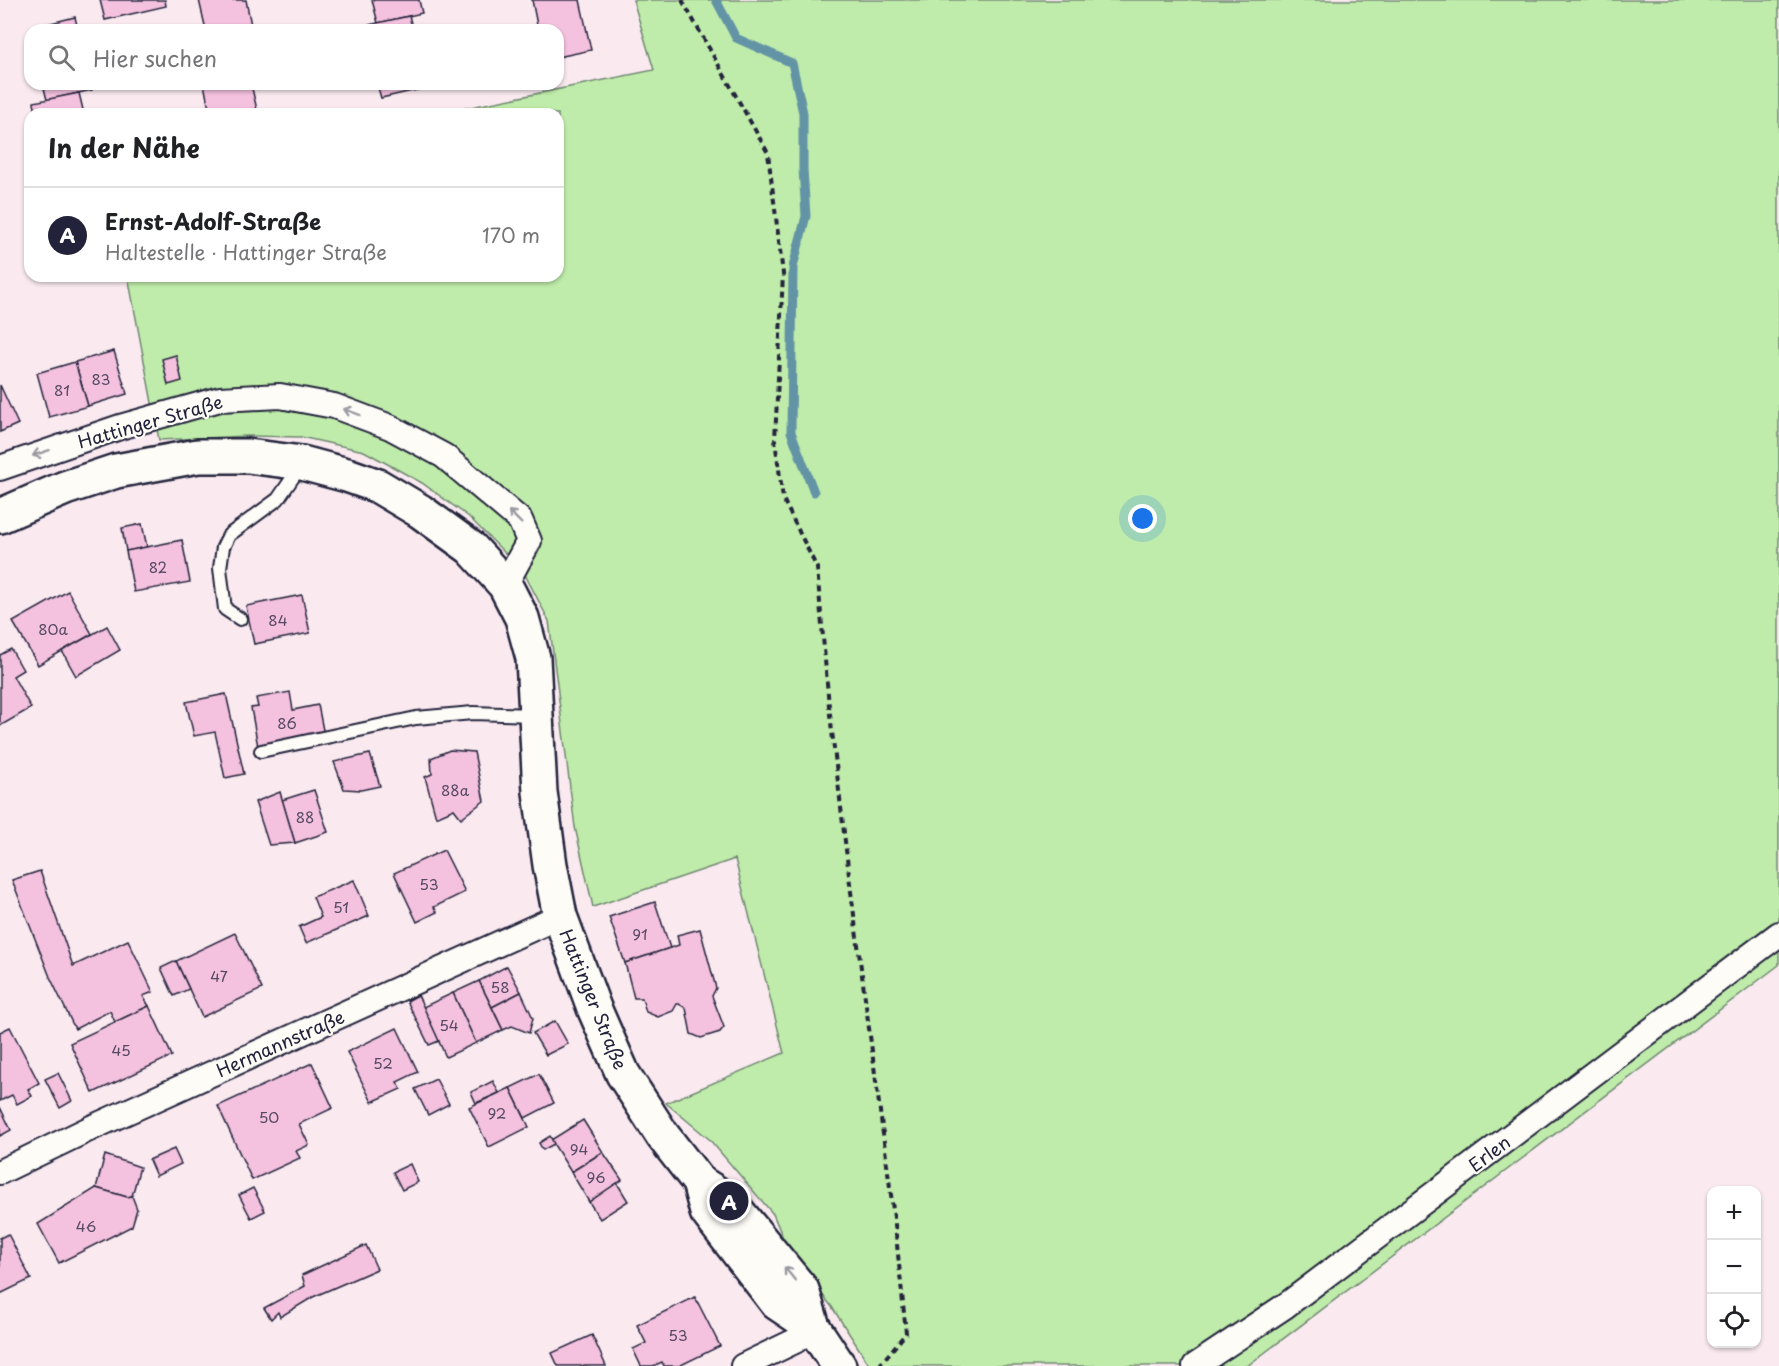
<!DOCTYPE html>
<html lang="de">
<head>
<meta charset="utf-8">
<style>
	body { margin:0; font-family:"Playpen Sans",sans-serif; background:#f6f6f6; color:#202124 }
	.controls { position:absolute; right:18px; bottom:18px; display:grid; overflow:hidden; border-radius:12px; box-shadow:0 2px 4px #0004 }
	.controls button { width:54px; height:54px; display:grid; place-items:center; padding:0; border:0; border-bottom:2px solid #e0e0e0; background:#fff; color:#202124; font:30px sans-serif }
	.you { position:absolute; left:1143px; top:519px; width:21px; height:21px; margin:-15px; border:4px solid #fff; border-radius:50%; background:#1a73e8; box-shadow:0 0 0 9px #1a73e833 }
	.badge { display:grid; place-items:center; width:39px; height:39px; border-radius:50%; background:#22223b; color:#fff; font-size:20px; font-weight:700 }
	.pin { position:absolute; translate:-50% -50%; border:3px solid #fff; box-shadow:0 2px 6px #0006 }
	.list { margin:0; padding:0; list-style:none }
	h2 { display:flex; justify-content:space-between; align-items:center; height:78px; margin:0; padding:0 24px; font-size:26px }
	h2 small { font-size:20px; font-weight:400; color:#757577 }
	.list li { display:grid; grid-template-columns:39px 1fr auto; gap:18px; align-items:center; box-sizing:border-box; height:96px; padding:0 24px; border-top:2px solid #e0e0e0 }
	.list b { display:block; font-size:22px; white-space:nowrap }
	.list p { margin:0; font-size:20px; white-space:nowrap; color:#757577 }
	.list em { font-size:20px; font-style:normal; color:#757577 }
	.icon { flex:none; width:33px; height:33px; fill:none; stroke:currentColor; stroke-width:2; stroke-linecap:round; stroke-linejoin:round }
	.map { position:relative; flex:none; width:1779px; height:1366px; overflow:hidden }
	.search { position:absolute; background:#fff; box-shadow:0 2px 4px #0004; left:24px; top:24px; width:540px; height:66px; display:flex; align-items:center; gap:15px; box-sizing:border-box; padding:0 21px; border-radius:18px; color:#757577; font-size:22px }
	.panel { position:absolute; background:#fff; box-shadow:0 2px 4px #0004; left:24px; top:108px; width:540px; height:174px; border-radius:18px }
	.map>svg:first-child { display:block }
	.green { fill:#bfecaa; stroke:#708772; stroke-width:1.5 }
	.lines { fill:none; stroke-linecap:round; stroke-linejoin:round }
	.stream { stroke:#6494a6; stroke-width:9 }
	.building { fill:#f4c1de; stroke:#22223b; stroke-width:1.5 }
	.lane-casing { stroke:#22223b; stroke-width:16 }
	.street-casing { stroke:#22223b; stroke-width:28 }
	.secondary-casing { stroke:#22223b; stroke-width:38 }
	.path { stroke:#22223b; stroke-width:4; stroke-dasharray:6 4.5; stroke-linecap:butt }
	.lane { stroke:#fdfcf7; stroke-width:12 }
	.street { stroke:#fdfcf7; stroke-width:24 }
	.secondary { stroke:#fdfcf7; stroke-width:33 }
	.oneway { stroke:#9a9aa2 }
	.labels { text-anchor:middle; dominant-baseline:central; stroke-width:4.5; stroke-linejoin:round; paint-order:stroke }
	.number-label { font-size:15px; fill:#564a64 }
	.street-label { font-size:18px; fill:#22223b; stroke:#fdfcf7 }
</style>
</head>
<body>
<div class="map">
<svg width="1779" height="1366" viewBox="0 0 1779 1366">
	<rect width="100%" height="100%" fill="#faeaf0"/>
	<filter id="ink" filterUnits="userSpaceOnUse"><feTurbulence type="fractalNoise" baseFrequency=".0167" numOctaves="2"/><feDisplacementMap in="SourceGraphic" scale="12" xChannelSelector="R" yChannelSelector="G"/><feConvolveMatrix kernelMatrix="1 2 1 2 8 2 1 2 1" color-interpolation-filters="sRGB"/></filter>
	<g filter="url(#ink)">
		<path class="green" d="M633,0H1779V965L1247,1366H870L832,1307L790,1254L773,1214L709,1139L666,1103L784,1053L735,859L593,907L575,827L549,621L523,571L469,517L422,483L364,451L301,437L247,436L159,440L128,276H558V114H436L654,70Z"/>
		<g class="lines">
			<path class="stream" d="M716,0L736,38L792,63L803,113V169L806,216L793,267L791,432L814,492"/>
		</g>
		<g class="building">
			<path d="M100,0H165L166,6L105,20Z"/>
			<path d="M199,0H246L252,30H206Z"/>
			<path d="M372,0H419L422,13L378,23Z"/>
			<path d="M532,0H580L591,50L558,57V30H538Z"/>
			<path d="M409,16L413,30H365L364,26Z"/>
			<path d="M75,17L78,30H31V28Z"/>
			<path d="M43,84H90L92,90L47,100Z"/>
			<path d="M204,84H251L258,114H210Z"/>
			<path d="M377,84H425L426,88L381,98Z"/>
			<path d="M79,93L84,114H36L34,102Z"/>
			<path d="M114,351L127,394L88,406L75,362Z"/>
			<path d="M176,355L182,381L168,385L162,359Z"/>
			<path d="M75,362L88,406L49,417L37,373Z"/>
			<path d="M0,385L18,424L0,432Z"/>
			<path d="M142,524L147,547L126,551L122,528Z"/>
			<path d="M182,540L190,582L134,592L126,551Z"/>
			<path d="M68,591L92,634L38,665L13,622Z"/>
			<path d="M302,595L310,633L254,644L246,606Z"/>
			<path d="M107,626L120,650L76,676L62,651Z"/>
			<path d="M11,649L23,670L13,676L31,708L0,726V655Z"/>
			<path d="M290,692L293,710L318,705L324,735L258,747L251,708L258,707L256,698Z"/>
			<path d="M226,694L244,774L225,778L215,732L194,736L186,702Z"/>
			<path d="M450,750L474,752L484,801L461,818L454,809L436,817L425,777L432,774L431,758Z"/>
			<path d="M370,754L380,786L361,790L344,789L334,762Z"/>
			<path d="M314,790L328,832L295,843L282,800Z"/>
			<path d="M280,792L295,843L269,845L255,802Z"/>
			<path d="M444,850L465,892L434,907L437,912L417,922L394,873Z"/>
			<path d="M40,871L73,966L128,940L153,992L143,996L149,1006L115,1022L110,1011L75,1029L50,977L12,880Z"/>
			<path d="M354,880L369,916L306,943L299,927L321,917L313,897Z"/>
			<path d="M655,902L670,948L625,963L609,917Z"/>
			<path d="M700,929L716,988L712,996L724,1027L720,1032L701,1038L691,1034L686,1008L679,1004H677L673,1011L658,1017L646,1012L642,998H634L625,963L679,945L677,935Z"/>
			<path d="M235,933L262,989L202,1017L176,961Z"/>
			<path d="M176,961L189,989L174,996L161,968Z"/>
			<path d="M507,966L521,992L492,1007L479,981Z"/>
			<path d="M479,981L503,1030L476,1043L453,993Z"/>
			<path d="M521,992L533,1018L529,1033L512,1026L503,1030L492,1007Z"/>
			<path d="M453,993L476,1043L446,1057L423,1007Z"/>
			<path d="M418,995L439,1041L429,1045L407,1001Z"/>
			<path d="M149,1006L172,1056L93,1093L70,1043Z"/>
			<path d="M555,1021L568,1044L546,1055L533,1033Z"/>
			<path d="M10,1027L39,1083L28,1089L32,1096L17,1104L12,1095L0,1101V1032Z"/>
			<path d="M397,1028L418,1072L397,1082L401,1089L372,1102L347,1052Z"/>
			<path d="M312,1063L333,1108L299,1124L309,1145L296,1151L300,1158L252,1180L218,1106Z"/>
			<path d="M58,1073L72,1101L60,1108L45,1079Z"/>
			<path d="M539,1074L554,1103L525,1118L510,1088Z"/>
			<path d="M436,1079L449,1104L428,1115L415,1089Z"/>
			<path d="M493,1081L499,1093L476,1103L471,1092Z"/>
			<path d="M510,1088L529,1127L489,1147L469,1107Z"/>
			<path d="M0,1107L11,1130L0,1136Z"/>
			<path d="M583,1120L603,1152L571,1172L551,1140Z"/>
			<path d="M550,1136L554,1144L543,1150L539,1143Z"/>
			<path d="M174,1149L181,1164L156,1176L149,1160Z"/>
			<path d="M603,1152L622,1180L589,1202L571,1172Z"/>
			<path d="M105,1155L140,1167L132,1196L127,1197L96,1188Z"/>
			<path d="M410,1164L418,1182L402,1190L393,1172Z"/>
			<path d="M617,1183L628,1201L600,1219L589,1202Z"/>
			<path d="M96,1188L127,1197L132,1196L137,1209L132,1226L59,1263L38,1224Z"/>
			<path d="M253,1188L265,1211L251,1218L239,1195Z"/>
			<path d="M8,1234L31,1279L0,1294V1238Z"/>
			<path d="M366,1245L377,1269L313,1297L280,1317L278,1312L271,1319L264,1308L305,1286L302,1275Z"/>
			<path d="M695,1297L720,1346L679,1366H664L662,1362L653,1366H641L633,1349L646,1343L637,1325Z"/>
			<path d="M592,1335L606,1366H558L552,1353Z"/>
		</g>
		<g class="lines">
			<g class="lane-casing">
				<g id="lane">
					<path d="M240,619L225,609L220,568L223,547L229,535L278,499L300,467"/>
					<path d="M261,751L416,718L473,713L536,715"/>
				</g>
			</g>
			<g class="street-casing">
				<g id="street">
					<path d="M0,468L120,427L220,399L280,396L334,406L390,427L444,456L520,520L529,541L505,585"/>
					<path d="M0,1172L89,1129L560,916"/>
					<path d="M743,1366L795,1341L813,1327"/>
					<path d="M1195,1366L1285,1306L1779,934"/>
				</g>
			</g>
			<g class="secondary-casing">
				<g id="secondary">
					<path d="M0,516L65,488L116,471L198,456H248L302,463L347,475L378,486L420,511L471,548L505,585L522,618L533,658L540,792L550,865L560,916L594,1008L623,1074L663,1136L699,1182L729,1201L802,1290L813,1327L839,1366"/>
					<path d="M699,1182L707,1212L777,1303L813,1327"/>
				</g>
			</g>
			<path class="path" d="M682,0L768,153L783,274L775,440L783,499L817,568L829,706L851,892L895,1225L906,1333L879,1366"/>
			<use href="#lane" class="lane"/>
			<use href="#street" class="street"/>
			<use href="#secondary" class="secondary"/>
		</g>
		<defs><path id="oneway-shaft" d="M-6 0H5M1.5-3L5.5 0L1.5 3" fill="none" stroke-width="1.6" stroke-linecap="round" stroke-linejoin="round" transform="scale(1.5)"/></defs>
		<g class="oneway">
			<use href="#oneway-shaft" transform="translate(352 412) rotate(-160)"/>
			<use href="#oneway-shaft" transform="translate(41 453) rotate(162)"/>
			<use href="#oneway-shaft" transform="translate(515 517) rotate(-135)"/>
			<use href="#oneway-shaft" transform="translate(790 1274) rotate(-129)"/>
		</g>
	</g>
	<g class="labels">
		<g class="number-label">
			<text x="101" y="378">83</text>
			<text x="62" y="389">81</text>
			<text x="158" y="566">82</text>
			<text x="278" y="619">84</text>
			<text x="53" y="628">80a</text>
			<text x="287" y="722">86</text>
			<text x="455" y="789">88a</text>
			<text x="305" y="816">88</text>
			<text x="429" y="883">53</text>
			<text x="341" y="906">51</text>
			<text x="640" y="933">91</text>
			<text x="219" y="975">47</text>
			<text x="500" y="986">58</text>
			<text x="449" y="1024">54</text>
			<text x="121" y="1049">45</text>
			<text x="383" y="1062">52</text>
			<text x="497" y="1112">92</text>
			<text x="269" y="1116">50</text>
			<text x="579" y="1148">94</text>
			<text x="596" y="1176">96</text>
			<text x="86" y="1225">46</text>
			<text x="678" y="1334">53</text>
		</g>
		<g class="street-label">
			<text transform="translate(150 421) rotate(-16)">Hattinger Straße</text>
			<text transform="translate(594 999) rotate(68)">Hattinger Straße</text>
			<text transform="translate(280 1043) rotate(-24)">Hermannstraße</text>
			<text transform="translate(1489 1153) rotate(-37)">Erlen</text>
		</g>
	</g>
</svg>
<div class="controls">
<button>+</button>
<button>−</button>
<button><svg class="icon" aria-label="locate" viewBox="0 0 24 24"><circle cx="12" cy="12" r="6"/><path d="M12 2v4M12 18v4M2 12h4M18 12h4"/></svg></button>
</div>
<div class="you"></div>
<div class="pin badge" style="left:729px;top:1201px">A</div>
<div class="search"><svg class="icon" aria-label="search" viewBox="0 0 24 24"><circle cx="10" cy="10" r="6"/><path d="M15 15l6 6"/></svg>Hier suchen</div>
<section class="panel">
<h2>In der Nähe<small></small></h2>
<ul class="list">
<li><span class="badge">A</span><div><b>Ernst-Adolf-Straße</b><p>Haltestelle · Hattinger Straße</p></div><em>170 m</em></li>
</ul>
</section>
</div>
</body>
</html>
